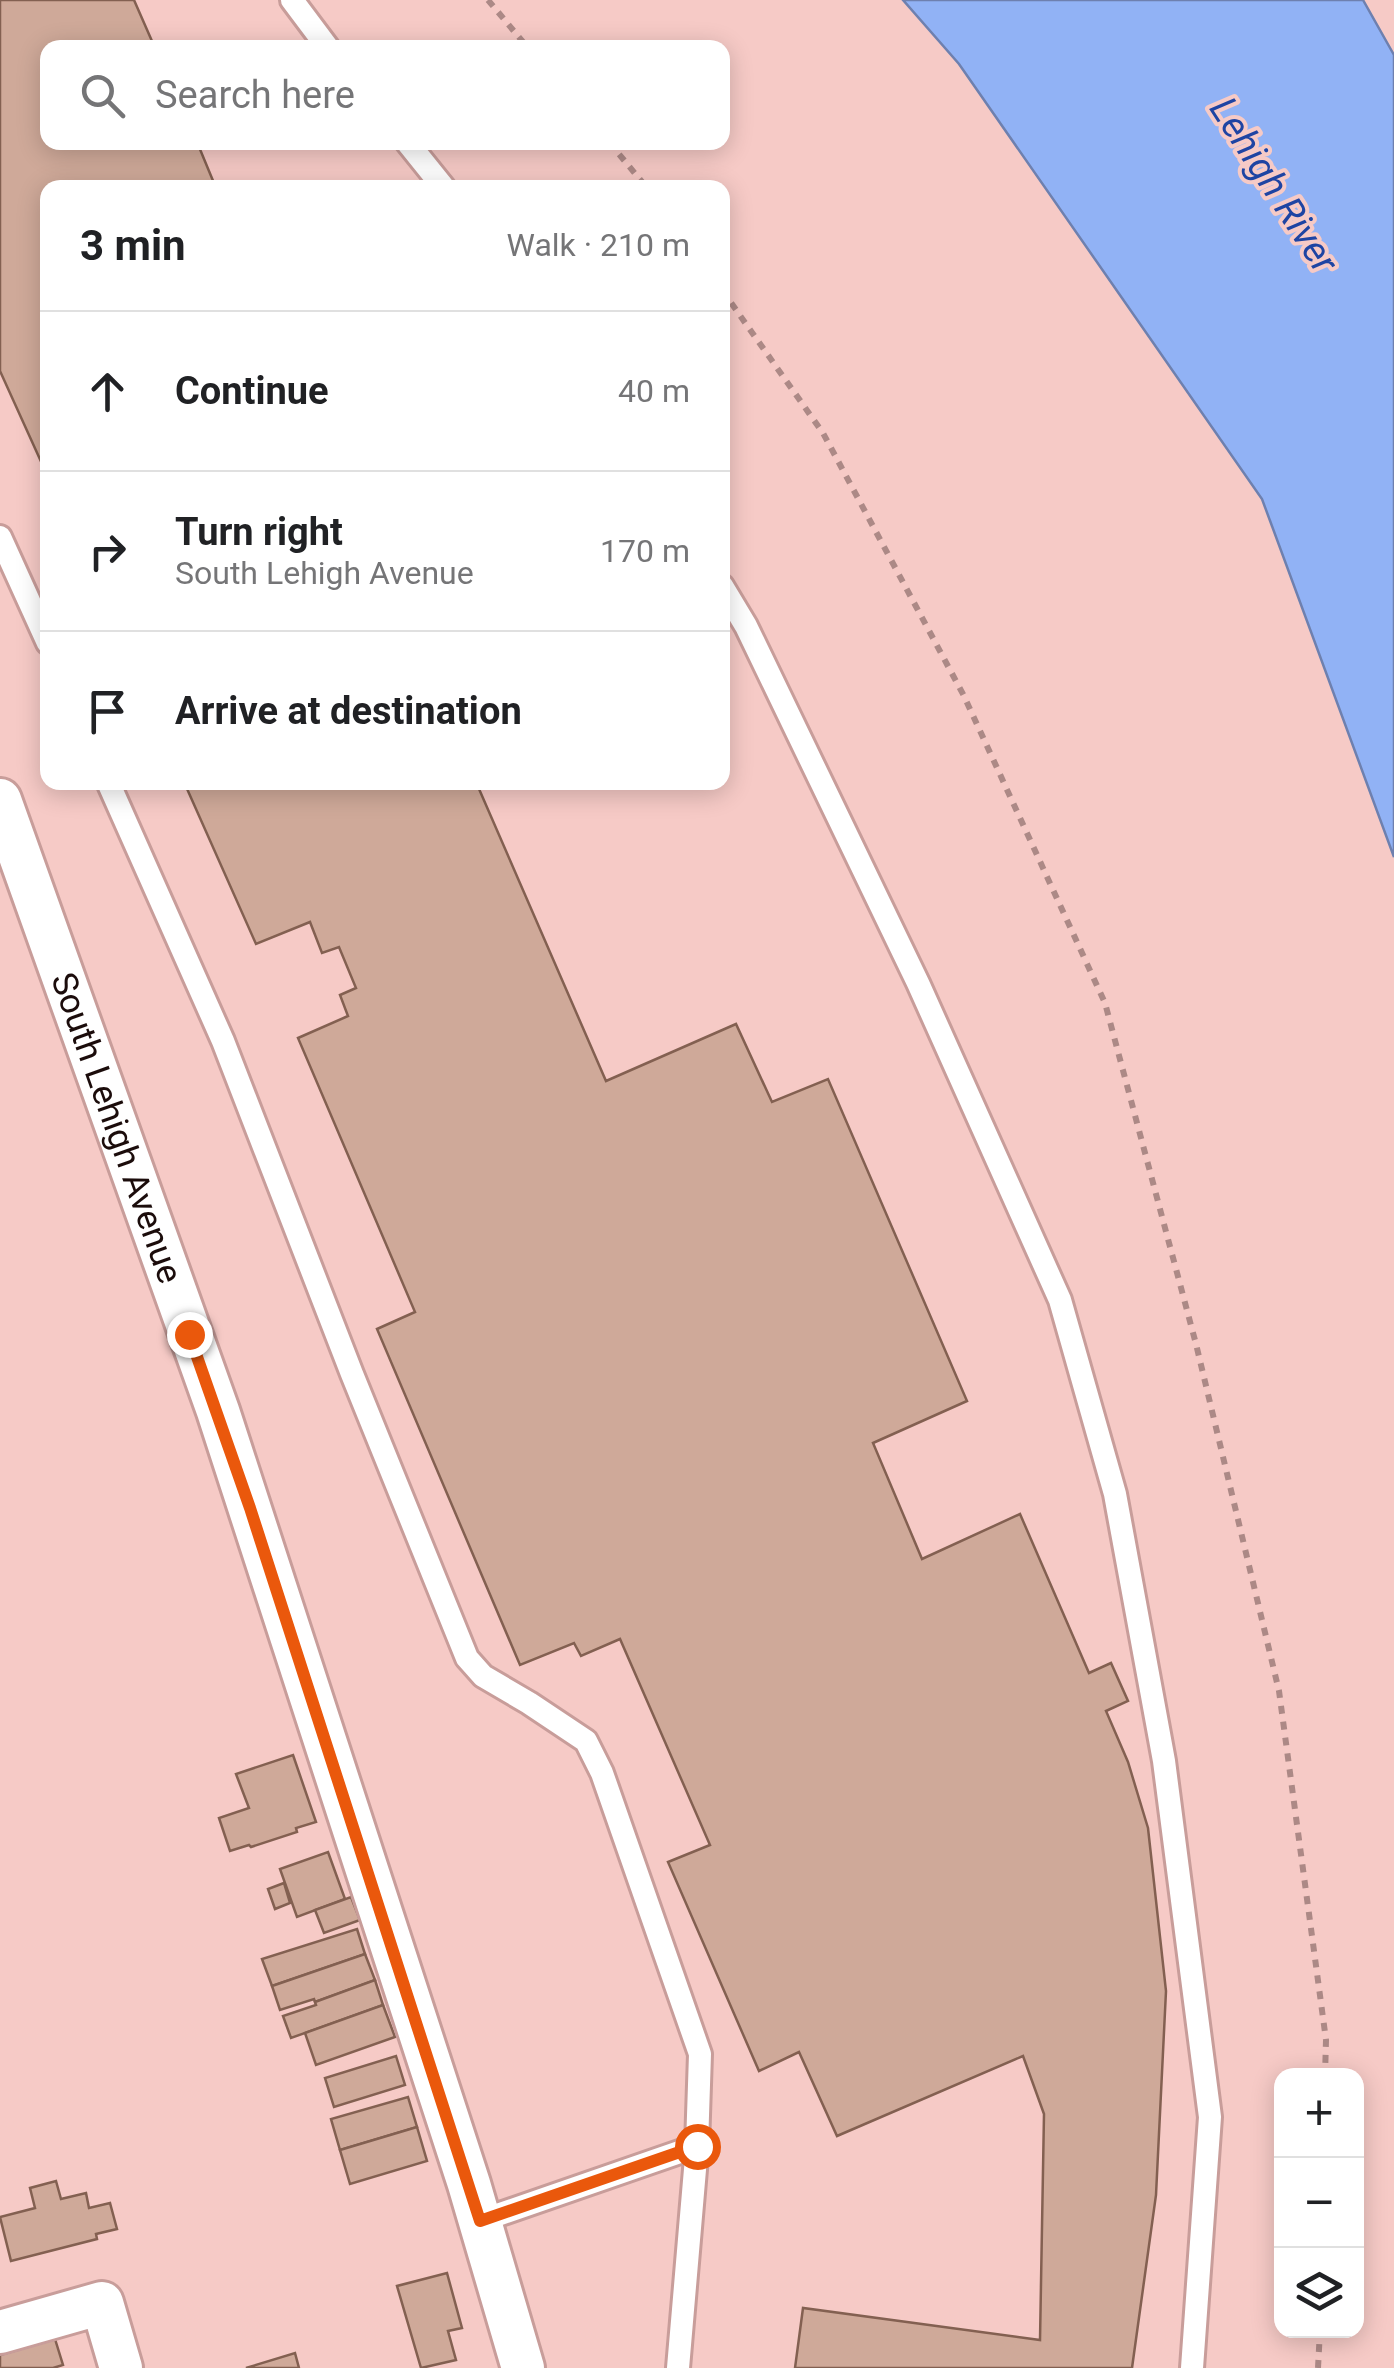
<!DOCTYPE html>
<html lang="en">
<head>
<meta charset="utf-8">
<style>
	body { margin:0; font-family:Roboto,sans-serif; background:#f6f6f6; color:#202124 }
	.controls { position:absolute; right:30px; bottom:30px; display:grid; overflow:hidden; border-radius:20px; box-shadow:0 5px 25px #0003 }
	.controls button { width:90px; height:90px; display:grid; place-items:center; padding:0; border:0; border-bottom:2px solid #e0e0e0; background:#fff; color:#202124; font:50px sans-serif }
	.stop { position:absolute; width:30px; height:30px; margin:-22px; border:8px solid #ea580c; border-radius:50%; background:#fff }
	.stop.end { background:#ea580c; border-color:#fff; box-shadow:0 2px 10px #0008 }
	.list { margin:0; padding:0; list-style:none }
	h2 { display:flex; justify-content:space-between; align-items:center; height:130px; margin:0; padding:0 40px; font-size:42px }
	h2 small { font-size:32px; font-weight:400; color:#757577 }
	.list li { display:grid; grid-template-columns:65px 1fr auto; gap:30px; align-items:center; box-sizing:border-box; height:160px; padding:0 40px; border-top:2px solid #e0e0e0 }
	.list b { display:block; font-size:38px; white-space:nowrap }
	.list p { margin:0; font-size:32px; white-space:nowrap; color:#757577 }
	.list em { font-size:32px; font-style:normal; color:#757577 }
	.icon { flex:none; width:55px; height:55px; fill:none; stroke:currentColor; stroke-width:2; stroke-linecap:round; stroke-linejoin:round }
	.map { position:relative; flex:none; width:1394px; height:2368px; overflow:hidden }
	.search { position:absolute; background:#fff; box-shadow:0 5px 25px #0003; left:40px; top:40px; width:690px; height:110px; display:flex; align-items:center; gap:25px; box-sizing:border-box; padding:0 35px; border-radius:20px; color:#757577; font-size:38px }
	.panel { position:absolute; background:#fff; box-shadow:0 5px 25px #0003; left:40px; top:180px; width:690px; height:610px; border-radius:20px }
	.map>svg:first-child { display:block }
	.water { fill:#91b2f5; stroke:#6e80af; stroke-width:2.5 }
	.building { fill:#cfa999; stroke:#836051; stroke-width:2.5 }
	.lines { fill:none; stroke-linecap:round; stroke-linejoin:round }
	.service-casing { stroke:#c89d9a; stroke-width:28 }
	.minor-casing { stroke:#c89d9a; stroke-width:48 }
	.path { stroke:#ac8986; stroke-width:6; stroke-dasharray:8 8; stroke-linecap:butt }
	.service { stroke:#fff; stroke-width:22 }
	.minor { stroke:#fff; stroke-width:42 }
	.route { stroke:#ea580c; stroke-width:12 }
	.labels { text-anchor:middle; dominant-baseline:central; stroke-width:8; stroke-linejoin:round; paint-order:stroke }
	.street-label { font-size:35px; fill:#1b0c0b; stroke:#f6cac6 }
	.water-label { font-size:38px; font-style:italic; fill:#1e44a3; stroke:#f6cac6 }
</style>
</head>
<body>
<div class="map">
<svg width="1394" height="2368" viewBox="0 0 1394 2368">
	<rect width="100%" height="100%" fill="#f6cac6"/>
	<path class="water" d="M903,0H1363L1394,55V857L1262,499L959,64Z"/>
	<g class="building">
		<path d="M0,0H134L155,48H48V142H197L216,188H48V477L0,371Z"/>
		<path d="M184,782H476L606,1081L736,1024L772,1102L828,1079L967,1401L873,1443L922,1559L1020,1514L1089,1673L1111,1663L1128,1701L1106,1711L1128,1762L1148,1828L1166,1991L1156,2195L1132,2368H795L803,2308L1040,2340L1044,2114L1023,2056L837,2136L799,2052L759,2071L668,1862L710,1845L620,1639L581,1656L574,1643L520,1665L377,1329L415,1312L298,1038L348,1016L340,995L356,988L339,947L322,953L310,922L256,944Z"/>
		<path d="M293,1755L316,1822L296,1828L297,1832L251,1847L249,1845L230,1851L219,1818L249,1808L236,1774Z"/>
		<path d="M328,1852L345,1899L297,1917L280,1869Z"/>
		<path d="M284,1883L290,1903L275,1909L268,1889Z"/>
		<path d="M351,1897L360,1920L324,1933L315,1910Z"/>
		<path d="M357,1929L365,1954L272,1986L262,1959Z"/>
		<path d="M365,1954L375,1980L315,2002L314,1999L280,2010L272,1986Z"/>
		<path d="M375,1980L383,2005L291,2038L283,2016L316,2005L315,2002Z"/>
		<path d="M383,2005L395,2037L316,2065L305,2033Z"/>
		<path d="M396,2056L405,2085L334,2107L325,2078Z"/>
		<path d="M408,2097L417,2127L340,2150L331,2119Z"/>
		<path d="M417,2127L427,2161L350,2184L340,2150Z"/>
		<path d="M56,2181L61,2199L86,2193L89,2208L110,2203L117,2229L96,2234L97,2239L11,2261L0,2217L35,2208L30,2188Z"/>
		<path d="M447,2273L462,2328L448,2331L456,2360L421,2368L397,2286Z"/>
		<path d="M55,2339L63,2365L53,2368H0V2355Z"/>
		<path d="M295,2353L299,2368H246Z"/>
	</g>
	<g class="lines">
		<g class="service-casing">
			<g id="service">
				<path d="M292,0L328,48"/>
				<path d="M407,142L444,188"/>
				<path d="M0,537L48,643"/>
				<path d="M722,586L746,626L918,983L1060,1300L1115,1494L1164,1761L1210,2117L1192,2368"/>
				<path d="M108,782L223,1041L352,1374L467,1658L483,1676L529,1703L586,1741L602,1773L700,2054L697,2146L480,2221"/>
				<path d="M678,2368L697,2146"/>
			</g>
		</g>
		<g class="minor-casing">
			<g id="minor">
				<path id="s1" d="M0,800L218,1411L469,2184L523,2368"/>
				<path d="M0,2332L102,2303L121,2368"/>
			</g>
		</g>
		<g class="path">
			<path d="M488,0L528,48"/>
			<path d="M609,142L647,188"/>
			<path d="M722,290L823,433L964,696L1105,1003L1196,1344L1279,1691L1326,2040L1325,2076"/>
			<path d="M1318,2368L1320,2330"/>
		</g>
		<use href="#service" class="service"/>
		<use href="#minor" class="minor"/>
	</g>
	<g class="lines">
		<path class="route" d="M189,1334L250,1508L480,2221L697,2146"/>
	</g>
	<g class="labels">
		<g class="street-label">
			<text stroke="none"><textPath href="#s1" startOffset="348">South Lehigh Avenue</textPath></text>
		</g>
		<g class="water-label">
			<text transform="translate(1274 185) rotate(57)">Lehigh River</text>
		</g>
	</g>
</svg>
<div class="controls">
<button>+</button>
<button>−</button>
<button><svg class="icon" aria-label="layers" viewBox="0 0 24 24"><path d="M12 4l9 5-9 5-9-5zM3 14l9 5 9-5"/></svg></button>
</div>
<div class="stop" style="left:697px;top:2146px"></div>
<div class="stop end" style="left:189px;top:1334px"></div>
<div class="search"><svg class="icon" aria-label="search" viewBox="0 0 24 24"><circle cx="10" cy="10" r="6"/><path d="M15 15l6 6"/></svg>Search here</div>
<section class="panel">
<h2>3 min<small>Walk · 210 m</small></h2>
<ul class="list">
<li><svg class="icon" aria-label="ahead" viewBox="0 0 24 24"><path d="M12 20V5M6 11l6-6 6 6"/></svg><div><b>Continue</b></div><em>40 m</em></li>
<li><svg class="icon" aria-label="right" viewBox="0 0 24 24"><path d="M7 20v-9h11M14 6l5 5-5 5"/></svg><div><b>Turn right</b><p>South Lehigh Avenue</p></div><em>170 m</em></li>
<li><svg class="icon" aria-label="arrive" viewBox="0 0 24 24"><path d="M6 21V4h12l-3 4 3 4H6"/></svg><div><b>Arrive at destination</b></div></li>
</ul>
</section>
</div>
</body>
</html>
